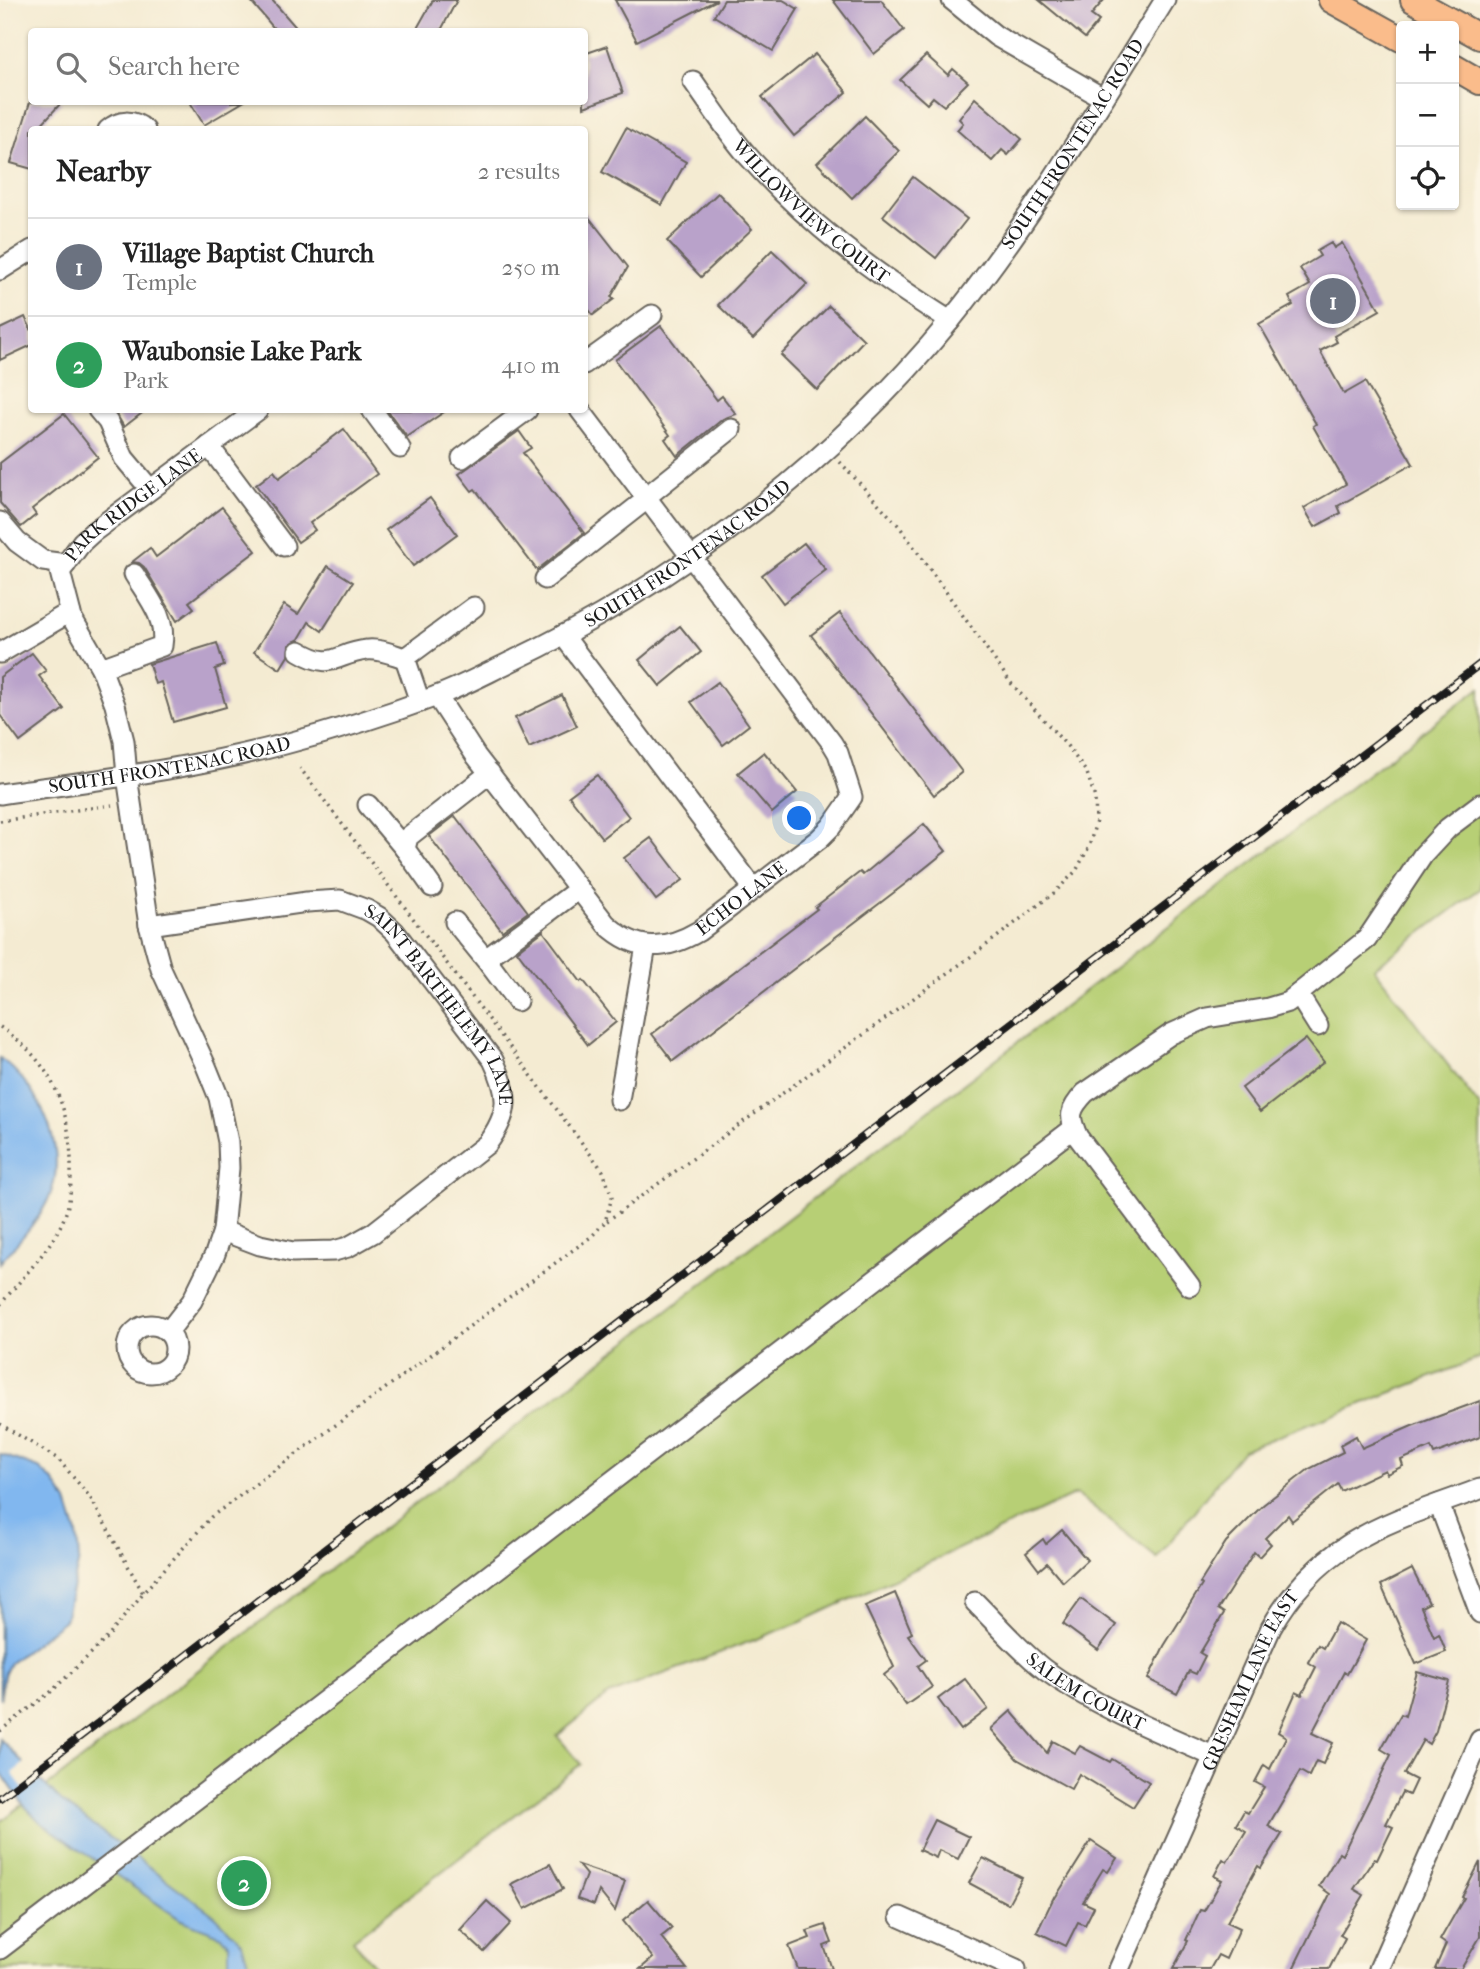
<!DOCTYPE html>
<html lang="en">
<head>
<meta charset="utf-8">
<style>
	body { margin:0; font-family:"IM FELL French Canon",serif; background:#f2f2f2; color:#222 }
	.controls { position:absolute; right:21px; top:21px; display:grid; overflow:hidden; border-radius:7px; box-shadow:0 2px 5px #0004 }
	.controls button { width:63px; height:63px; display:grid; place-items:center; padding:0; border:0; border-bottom:2px solid #e0e0e0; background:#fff; color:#222; font:35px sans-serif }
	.you { position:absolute; left:800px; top:819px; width:24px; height:24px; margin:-18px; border:5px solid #fff; border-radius:50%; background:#1a73e8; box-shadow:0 0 0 10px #1a73e833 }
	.badge { display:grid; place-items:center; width:46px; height:46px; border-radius:50%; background:#d93025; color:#fff; font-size:23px; font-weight:700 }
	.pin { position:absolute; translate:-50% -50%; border:4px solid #fff; box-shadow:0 2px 7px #0006 }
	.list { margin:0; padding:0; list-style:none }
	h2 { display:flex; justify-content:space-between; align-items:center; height:91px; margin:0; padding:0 28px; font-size:30px }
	h2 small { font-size:23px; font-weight:400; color:#767676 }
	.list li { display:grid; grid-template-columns:46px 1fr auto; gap:21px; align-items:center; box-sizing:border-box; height:98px; padding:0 28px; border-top:2px solid #e0e0e0 }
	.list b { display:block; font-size:26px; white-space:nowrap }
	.list p { margin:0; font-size:23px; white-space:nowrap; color:#767676 }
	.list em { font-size:23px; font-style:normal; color:#767676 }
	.icon { flex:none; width:38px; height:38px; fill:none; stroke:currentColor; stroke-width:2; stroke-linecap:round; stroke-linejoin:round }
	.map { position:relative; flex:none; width:1480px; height:1969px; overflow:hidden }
	.search { position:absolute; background:#fff; box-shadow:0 2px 5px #0004; left:28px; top:28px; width:560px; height:77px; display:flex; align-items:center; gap:18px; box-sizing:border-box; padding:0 24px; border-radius:7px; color:#767676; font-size:26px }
	.panel { position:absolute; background:#fff; box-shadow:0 2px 5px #0004; left:28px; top:126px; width:560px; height:287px; border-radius:7px }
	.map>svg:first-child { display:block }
	.green { fill:#b7cf74; stroke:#6a7648; stroke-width:2 }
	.water { fill:#81b7ef; stroke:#4e6a86; stroke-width:2 }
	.pier { fill:#f4ebd2 }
	.building { fill:#b9a2ca }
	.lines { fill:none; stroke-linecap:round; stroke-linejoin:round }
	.minor-casing { stroke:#68645c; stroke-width:23 }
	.major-casing { stroke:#68645c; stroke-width:28 }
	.path { stroke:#68645c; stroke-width:3.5; stroke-dasharray:2 5; stroke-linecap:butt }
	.minor { stroke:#fff; stroke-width:19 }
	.major { stroke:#fabc8b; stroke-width:24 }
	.rail-casing { stroke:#1c1c1c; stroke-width:8 }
	.rail { stroke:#fcf5e5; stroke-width:5; stroke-dasharray:16; stroke-linecap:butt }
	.labels { text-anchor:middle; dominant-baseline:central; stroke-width:5; stroke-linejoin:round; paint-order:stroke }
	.street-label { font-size:19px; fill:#1c1c1c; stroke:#fcf5e5 }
</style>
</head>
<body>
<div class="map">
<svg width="1480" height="1969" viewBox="0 0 1480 1969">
	<rect width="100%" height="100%" fill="#fcf5e5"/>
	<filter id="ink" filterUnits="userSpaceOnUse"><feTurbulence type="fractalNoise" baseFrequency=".0143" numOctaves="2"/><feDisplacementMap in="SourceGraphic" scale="14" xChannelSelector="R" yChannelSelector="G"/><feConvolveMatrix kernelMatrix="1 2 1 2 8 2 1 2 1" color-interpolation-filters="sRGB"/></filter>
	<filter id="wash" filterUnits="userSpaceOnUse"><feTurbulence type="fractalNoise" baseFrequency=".00686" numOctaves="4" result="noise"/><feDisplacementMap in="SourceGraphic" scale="28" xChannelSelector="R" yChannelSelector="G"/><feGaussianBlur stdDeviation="1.57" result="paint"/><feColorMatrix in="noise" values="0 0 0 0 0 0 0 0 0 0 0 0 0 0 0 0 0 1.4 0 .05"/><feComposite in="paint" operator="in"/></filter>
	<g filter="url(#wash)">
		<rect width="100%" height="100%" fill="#f4ebd2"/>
		<path class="green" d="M1480,688V889L1374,968L1480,1107V1358L1243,1450L1157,1558L1076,1494L801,1622L608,1695L557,1736L581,1764L353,1940L377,1969H0V1822Z"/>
		<g class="water">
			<path d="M0,1058C41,1088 72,1154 47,1202C35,1225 16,1244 0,1263Z"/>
			<path d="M0,1454L39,1468L54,1482L67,1502L77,1534L79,1560L65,1620L10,1663L4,1675L0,1700Z"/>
			<path d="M0,1739L62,1802L215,1916L242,1943L250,1969H232L229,1963V1945L220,1935L181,1920L40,1822L23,1804L0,1771Z"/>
		</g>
		<path class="pier" d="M26,1762L43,1778L25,1791L12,1773Z"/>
		<g id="blocks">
			<g class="building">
				<path d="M250,0H272L300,32H277Z"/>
				<path d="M433,0H457L440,32H415Z"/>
				<path d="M615,0H717L637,41Z"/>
				<path d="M724,0H783L798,9L773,51L714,16Z"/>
				<path d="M833,0H881L904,30L874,54Z"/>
				<path d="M1039,0H1104L1091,15L1099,21L1085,38Z"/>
				<path d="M607,46L623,93L584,107V54Z"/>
				<path d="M815,54L847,92L794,136L762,97Z"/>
				<path d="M926,55L948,75L953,69L968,82L944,106L933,97L927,104L900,80Z"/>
				<path d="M975,98L1022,139L1008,155L1002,150L992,161L957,130L963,123L959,119Z"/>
				<path d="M30,102H62L36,130H32V169L11,163Z"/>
				<path d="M190,102H243L204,125Z"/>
				<path d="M865,116L899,151L852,198L817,163Z"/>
				<path d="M626,128L686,162L662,205L602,172Z"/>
				<path d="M913,177L967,219L936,258L883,216Z"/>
				<path d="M718,193L752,229L701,277L667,241Z"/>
				<path d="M584,211L628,267L611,297L614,299L593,315L584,304Z"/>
				<path d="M1331,243L1334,248L1342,243L1380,310L1334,336L1337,342L1320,351L1344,394L1365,382L1413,464L1338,506L1341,513L1315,527L1304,508L1346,484L1313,426L1316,424L1259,324L1293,305L1289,297L1310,285L1300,268L1320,256L1317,251Z"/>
				<path d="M772,250L807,284L753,339L718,305Z"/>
				<path d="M829,306L864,340L817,390L781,355Z"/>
				<path d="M25,317L32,331V345L0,360V329Z"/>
				<path d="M661,326L717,400L722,396L736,414L723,419L677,456L665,439L670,435L615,360Z"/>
				<path d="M114,410H146L124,427Z"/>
				<path d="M387,410H447L407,437Z"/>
				<path d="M64,414L98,457L32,509L36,515L21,527L0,503V463Z"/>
				<path d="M344,429L377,474L310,523L315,530L298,542L256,485L274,471L279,478Z"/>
				<path d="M519,431L531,448L523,453L584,533L537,570L475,489L472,491L459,474Z"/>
				<path d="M430,498L457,534L413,566L386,530Z"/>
				<path d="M222,507L256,551L189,602L194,608L177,621L144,567L139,563L132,562L150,548L156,557Z"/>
				<path d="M804,543L826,570L783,603L762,575Z"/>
				<path d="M328,566L353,582L322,631L309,622L299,639L289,645L288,656L280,669L254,652L284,605L298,614Z"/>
				<path d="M840,613L962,772L934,795L811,635Z"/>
				<path d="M680,626L701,652L660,686L639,660Z"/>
				<path d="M217,643L224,666L215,669L226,707L173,722L161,682L155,684L149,664Z"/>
				<path d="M32,653L46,671L39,676L64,709L20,742L0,715V677Z"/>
				<path d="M718,682L749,725L723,745L691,702Z"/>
				<path d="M562,695L577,726L529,748L515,718Z"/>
				<path d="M764,752L797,792L772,813L738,773Z"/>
				<path d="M597,775L629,817L602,838L569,796Z"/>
				<path d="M455,816L528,912L502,931L429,836Z"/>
				<path d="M924,824L946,851L905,884L673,1061L652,1034L817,909L815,907L860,872L863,875Z"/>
				<path d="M651,838L683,880L656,900L624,858Z"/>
				<path d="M543,931L581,982L583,980L616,1022L588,1045L517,951Z"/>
				<path d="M1306,1039L1324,1062L1260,1112L1242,1088Z"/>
				<path d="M1480,1401V1437L1434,1454L1431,1447L1401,1460L1403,1466L1387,1474L1385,1470L1341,1491L1338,1484L1292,1521L1288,1515L1265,1538L1271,1544L1259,1557L1254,1552L1218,1609L1224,1613L1200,1653L1205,1656L1196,1674L1189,1671L1177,1694L1148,1679L1164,1646L1202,1585L1200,1583L1226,1542L1263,1505L1309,1469L1343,1452L1340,1445L1356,1436L1362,1448L1412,1426Z"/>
				<path d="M1062,1530L1087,1560L1063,1582L1047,1563L1039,1570L1026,1553L1043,1539L1046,1544Z"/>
				<path d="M1412,1569L1429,1603L1421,1607L1434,1637L1439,1634L1446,1652L1416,1664L1381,1585Z"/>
				<path d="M895,1593L912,1633L908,1635L926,1660L918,1666L932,1687L906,1705L884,1675L894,1667L865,1606Z"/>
				<path d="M1081,1599L1116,1625L1098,1650L1063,1624Z"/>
				<path d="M1337,1623L1366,1640L1347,1674L1344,1672L1312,1733L1333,1743L1323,1764L1316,1761L1309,1776L1300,1771L1268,1826L1282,1834L1261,1868L1258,1866L1227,1922L1240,1928L1226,1959L1218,1955L1210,1969H1173L1188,1941L1186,1940L1200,1910L1204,1911L1222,1880L1214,1876L1223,1859L1227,1862L1246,1831L1236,1825L1244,1811L1248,1813L1264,1787L1255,1782L1264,1765L1270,1769L1286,1737L1278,1732L1296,1692L1302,1695L1316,1667L1308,1662L1318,1645L1323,1648Z"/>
				<path d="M1417,1672L1449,1681L1436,1731L1429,1744L1423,1740L1404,1774L1416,1780L1409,1795L1402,1792L1386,1824L1393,1827L1377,1860L1374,1859L1354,1889L1364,1895L1340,1935L1345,1938L1329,1969H1293L1330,1894L1319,1886L1339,1853L1342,1855L1391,1755L1381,1749L1401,1714L1405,1716Z"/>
				<path d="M965,1679L988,1709L961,1730L938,1699Z"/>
				<path d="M1011,1711L1047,1753L1053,1741L1075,1753L1080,1746L1110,1762L1112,1759L1149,1782L1133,1807L1079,1774L1071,1789L1017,1759L991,1729Z"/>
				<path d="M934,1820L969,1837L958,1859L939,1850L936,1858L919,1850Z"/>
				<path d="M1091,1841L1117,1858L1108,1872L1103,1869L1083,1902L1094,1907L1085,1925L1078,1922L1066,1946L1037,1932L1054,1897L1055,1898Z"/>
				<path d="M983,1858L1022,1878L1008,1904L969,1883Z"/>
				<path d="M1480,1862V1937L1461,1969H1435L1446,1944L1440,1940L1464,1898L1462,1897Z"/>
				<path d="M550,1864L563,1889L525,1909L511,1884Z"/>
				<path d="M578,1865L625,1881L615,1911L599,1891L594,1905L577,1899L586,1875Z"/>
				<path d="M648,1900L672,1928L661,1937L687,1969H640L653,1958L623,1921Z"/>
				<path d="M487,1901L511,1923L484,1952L460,1930Z"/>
				<path d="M825,1925L832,1943L824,1946L832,1969H798L789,1946L810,1938L807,1931Z"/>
			</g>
		</g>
	</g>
	<g filter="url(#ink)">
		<use href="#blocks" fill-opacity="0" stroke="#68645c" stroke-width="2"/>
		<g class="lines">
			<g class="minor-casing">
				<g id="minor">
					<path d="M952,0L996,36L1103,98"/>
					<path id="s1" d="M693,81C710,105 727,132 747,155C809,225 871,271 950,321"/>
					<path d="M108,130C119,120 133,119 145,130"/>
					<path d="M0,270L32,250"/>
					<path d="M584,364L652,315"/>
					<path d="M98,410L108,422L124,458L150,489"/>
					<path d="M372,410L400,448"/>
					<path d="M209,446L284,546"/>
					<path d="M462,458L527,410"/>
					<path d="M646,497L731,429"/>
					<path d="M0,522L17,542L43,561L66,564"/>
					<path d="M545,579L647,499"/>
					<path d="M563,635L754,889"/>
					<path d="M299,651C334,672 335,653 367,650C378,648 394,655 405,658L474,607"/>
					<path d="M0,653L70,612"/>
					<path d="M405,658L420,702"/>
					<path d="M101,668L162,646C167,618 148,597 134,574"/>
					<path id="s2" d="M437,696L476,756L606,924C636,952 665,951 699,931L819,839L831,827L852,797L838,753L832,743L580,410"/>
					<path id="s3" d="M0,794C96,780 191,769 285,744C335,731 385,715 434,697C459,688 483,675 508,663C677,583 831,465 950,321C1030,223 1098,107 1165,0"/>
					<path d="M368,805L405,849"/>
					<path d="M432,887L405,849L408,837L490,773"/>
					<path d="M455,922L490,965"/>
					<path id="s4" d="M149,925L307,902L340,900L367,910L379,917L395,932L493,1060C510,1095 510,1113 487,1144L373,1233L348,1247L334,1251L293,1252L260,1245L223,1231"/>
					<path d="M1298,994L1318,1026"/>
					<path d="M517,1001L490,965L491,955L579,889"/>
					<path d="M619,1100L646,946"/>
					<path d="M1190,1286L1078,1137C1068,1116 1069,1110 1085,1093L1171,1034L1207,1018L1268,1008L1288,1002L1367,939L1423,855L1448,828L1480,804"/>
					<circle cx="151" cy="1349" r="24"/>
					<path id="s5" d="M168,1332L192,1301L215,1254L223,1231L229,1168L228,1142L219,1098L206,1066L161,969L149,925L127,776L124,741L115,705L101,668L72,618L60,572L82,542L93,532L258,410"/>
					<path d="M1439,1504L1480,1613"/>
					<path id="s6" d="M975,1602C998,1625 1019,1650 1045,1670C1096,1707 1156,1731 1213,1756"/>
					<path d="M900,1917L1016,1969"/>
					<path d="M0,1949L1074,1128"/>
					<path id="s7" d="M1119,1969L1271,1628C1322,1538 1390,1522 1480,1489"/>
					<path d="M1379,1969L1480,1740"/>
				</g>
			</g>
			<g class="major-casing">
				<g id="major">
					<path d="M1331,0L1401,39"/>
					<path d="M1413,0L1480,37"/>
					<path d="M1454,67L1480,82"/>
				</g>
			</g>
			<g class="path">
				<path d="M0,821L112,805"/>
				<path d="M0,1027C48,1058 69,1103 71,1159C71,1180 72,1198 64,1218C52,1248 21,1279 0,1305"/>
				<path d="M607,1221L988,944L1055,892L1076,871L1089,847L1096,821L1095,798L1087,773L1068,747L1011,683L899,526L840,462"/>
				<path d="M0,1424L58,1459L90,1497L143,1593"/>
				<path d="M0,1731L52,1691L107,1638L143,1593L211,1517L592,1236L605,1222L612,1197L603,1171L300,768"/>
			</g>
			<use href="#minor" class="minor"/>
			<use href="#major" class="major"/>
			<g class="rail-casing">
				<path id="rail" d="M0,1798L1480,664"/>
			</g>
			<use href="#rail" class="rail"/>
		</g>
	</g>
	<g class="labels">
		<g class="street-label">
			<text stroke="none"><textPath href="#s3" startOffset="1306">SOUTH FRONTENAC ROAD</textPath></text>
			<text stroke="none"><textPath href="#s1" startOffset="177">WILLOWVIEW COURT</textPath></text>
			<text stroke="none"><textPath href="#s5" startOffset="905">PARK RIDGE LANE</textPath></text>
			<text stroke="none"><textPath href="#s3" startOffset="738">SOUTH FRONTENAC ROAD</textPath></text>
			<text stroke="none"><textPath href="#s3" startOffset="172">SOUTH FRONTENAC ROAD</textPath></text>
			<text stroke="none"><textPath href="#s2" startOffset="439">ECHO LANE</textPath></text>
			<text stroke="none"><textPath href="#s4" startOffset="343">SAINT BARTHELEMY LANE</textPath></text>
			<text stroke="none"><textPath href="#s7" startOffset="317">GRESHAM LANE EAST</textPath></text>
			<text stroke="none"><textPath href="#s6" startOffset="144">SALEM COURT</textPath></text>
		</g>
	</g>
</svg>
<div class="controls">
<button>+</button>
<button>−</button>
<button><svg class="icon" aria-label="locate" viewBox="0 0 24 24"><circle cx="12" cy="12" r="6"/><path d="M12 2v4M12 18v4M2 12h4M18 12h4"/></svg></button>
</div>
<div class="you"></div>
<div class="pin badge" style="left:1333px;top:301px;background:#6b7280">1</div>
<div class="pin badge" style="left:244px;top:1883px;background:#2e9e5b">2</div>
<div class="search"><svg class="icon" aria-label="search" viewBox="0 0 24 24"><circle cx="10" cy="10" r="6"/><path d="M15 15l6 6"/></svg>Search here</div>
<section class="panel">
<h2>Nearby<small>2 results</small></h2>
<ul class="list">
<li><span class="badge" style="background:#6b7280">1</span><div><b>Village Baptist Church</b><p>Temple</p></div><em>250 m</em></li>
<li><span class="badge" style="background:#2e9e5b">2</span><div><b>Waubonsie Lake Park</b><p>Park</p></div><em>410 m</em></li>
</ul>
</section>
</div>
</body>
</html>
